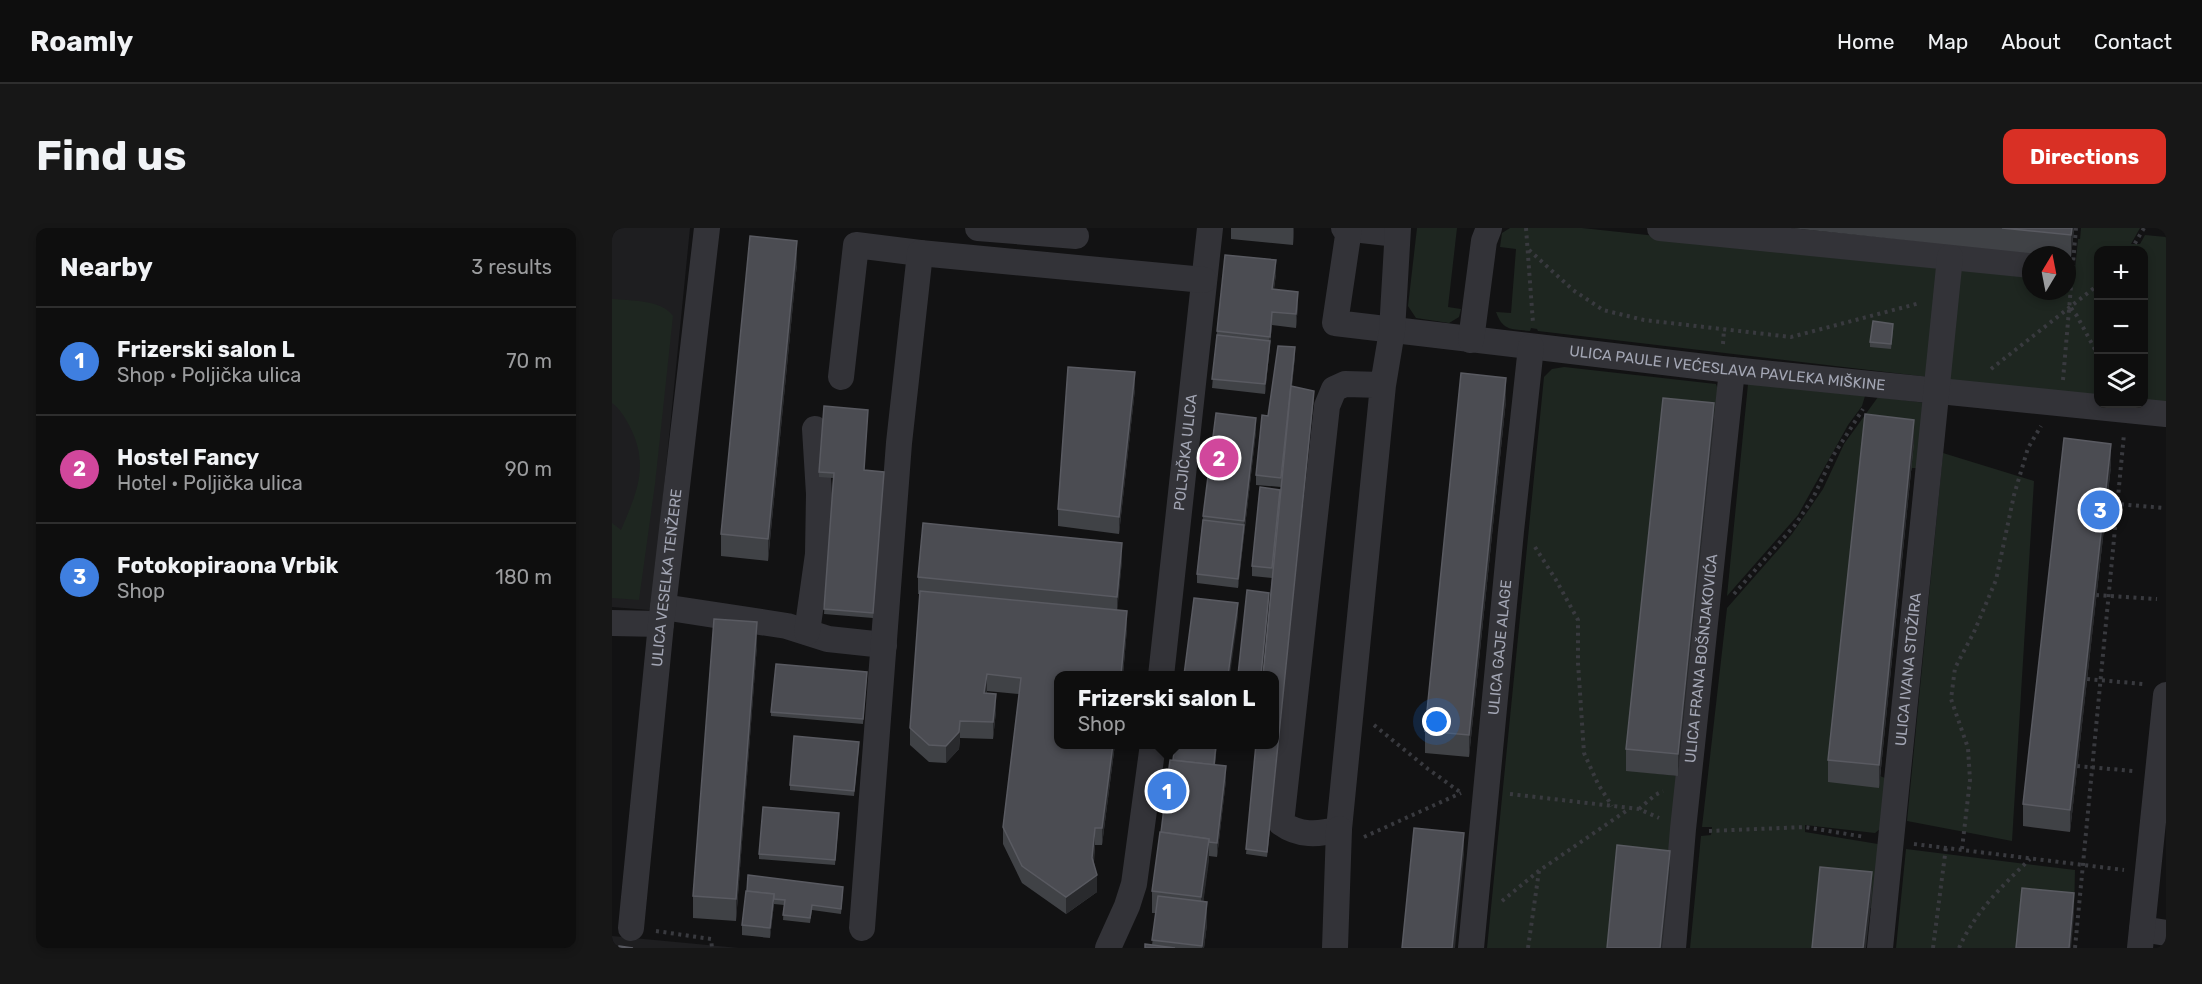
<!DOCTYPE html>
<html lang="en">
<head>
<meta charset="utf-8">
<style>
	body { margin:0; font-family:Rubik,sans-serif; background:#171717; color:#f1f3f6 }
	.controls { position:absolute; right:18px; top:18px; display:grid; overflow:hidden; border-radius:12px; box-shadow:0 3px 9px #0003 }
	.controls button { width:54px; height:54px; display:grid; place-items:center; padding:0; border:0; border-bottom:2px solid #2e2e2e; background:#0e0e0e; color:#f1f3f6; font:30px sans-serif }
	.compass { position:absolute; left:1410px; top:18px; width:54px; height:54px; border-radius:50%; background:#0e0e0e; box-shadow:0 3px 9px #0003; rotate:10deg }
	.you { position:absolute; left:825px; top:494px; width:21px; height:21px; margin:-15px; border:4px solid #fff; border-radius:50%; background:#1a73e8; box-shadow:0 0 0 9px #1a73e833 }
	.badge { display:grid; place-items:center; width:39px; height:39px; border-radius:50%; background:#d93025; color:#fff; font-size:20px; font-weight:700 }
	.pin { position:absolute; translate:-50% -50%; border:3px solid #fff; box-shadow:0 2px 6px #0006 }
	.popup { position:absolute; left:442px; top:443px; width:225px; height:78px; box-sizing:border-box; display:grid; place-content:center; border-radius:12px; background:#0e0e0e; filter:drop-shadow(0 2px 4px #0005); font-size:20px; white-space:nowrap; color:#9b9c9e }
	.popup b { font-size:22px; color:#f1f3f6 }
	.popup::after { content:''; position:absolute; left:50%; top:100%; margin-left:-12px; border:12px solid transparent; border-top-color:#0e0e0e }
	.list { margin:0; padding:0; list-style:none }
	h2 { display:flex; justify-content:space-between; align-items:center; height:78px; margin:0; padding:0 24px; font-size:26px }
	h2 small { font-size:20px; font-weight:400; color:#9b9c9e }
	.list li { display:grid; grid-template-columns:39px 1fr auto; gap:18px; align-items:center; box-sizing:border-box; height:108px; padding:0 24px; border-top:2px solid #2e2e2e }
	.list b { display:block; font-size:22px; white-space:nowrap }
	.list p { margin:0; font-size:20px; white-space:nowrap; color:#9b9c9e }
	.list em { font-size:20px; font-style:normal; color:#9b9c9e }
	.icon { flex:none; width:33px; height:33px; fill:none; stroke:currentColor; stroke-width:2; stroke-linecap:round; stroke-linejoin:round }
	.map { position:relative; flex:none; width:1554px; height:720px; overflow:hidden; border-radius:12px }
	header { display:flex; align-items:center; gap:36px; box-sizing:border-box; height:84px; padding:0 30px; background:#0e0e0e; border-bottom:2px solid #2e2e2e }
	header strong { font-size:28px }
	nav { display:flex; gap:33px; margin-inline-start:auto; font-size:21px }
	.intro { display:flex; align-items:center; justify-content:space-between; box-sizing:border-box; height:144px; padding:0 36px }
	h1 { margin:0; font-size:42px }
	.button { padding:15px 27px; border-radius:12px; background:#d93025; color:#fff; font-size:21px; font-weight:700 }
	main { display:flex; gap:36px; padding:0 36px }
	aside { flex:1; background:#0e0e0e; border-radius:12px; box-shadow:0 3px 9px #0003 }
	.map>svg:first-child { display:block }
	.built { fill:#1e1e20 }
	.green { fill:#1e2620 }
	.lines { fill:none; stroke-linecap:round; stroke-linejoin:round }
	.path { stroke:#393a3f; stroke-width:4; stroke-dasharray:3 4.5; stroke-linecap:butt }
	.minor { stroke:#333338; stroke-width:26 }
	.wall { fill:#404246 }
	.shaded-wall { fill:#292a2d }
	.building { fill:#4b4c52; stroke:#595a61; stroke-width:1.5 }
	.labels { text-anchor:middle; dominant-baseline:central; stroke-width:4.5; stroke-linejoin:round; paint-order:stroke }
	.street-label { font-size:15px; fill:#a3a6b4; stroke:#0d0d0e }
</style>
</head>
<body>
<header>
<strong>Roamly</strong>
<nav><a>Home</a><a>Map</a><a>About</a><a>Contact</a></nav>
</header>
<div class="intro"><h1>Find us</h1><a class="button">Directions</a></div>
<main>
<aside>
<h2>Nearby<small>3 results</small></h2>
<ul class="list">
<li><span class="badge" style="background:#3f7fe0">1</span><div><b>Frizerski salon L</b><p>Shop · Poljička ulica</p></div><em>70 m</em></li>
<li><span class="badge" style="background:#d1479c">2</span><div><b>Hostel Fancy</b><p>Hotel · Poljička ulica</p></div><em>90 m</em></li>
<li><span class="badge" style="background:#3f7fe0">3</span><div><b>Fotokopiraona Vrbik</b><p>Shop</p></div><em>180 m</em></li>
</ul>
</aside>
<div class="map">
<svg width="1554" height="720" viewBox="0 0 1554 720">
	<rect width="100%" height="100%" fill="#121213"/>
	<g class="built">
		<path d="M0,0H78L40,379L37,382L0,379Z"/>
		<path d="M0,708L32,711L127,720H0Z"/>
	</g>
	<g class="green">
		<path d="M805,0H845L836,79L849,81L847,89L837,95L804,90L796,78Z"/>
		<path d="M898,0H970L1419,48V63H1455V52H1462L1466,11H1468L1469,0H1528L1519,16H1528L1533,7L1554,9V178L1532,175V22H1486V169L926,103L925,101L919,100L918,103C899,101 891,103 884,84L899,85L904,21L888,19L890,5Z"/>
		<path d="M0,71C19,73 49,71 61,88L43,256L27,372L0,370V295L9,302C25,264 38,237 17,197C12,188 8,181 0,175Z"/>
		<path d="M952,139L1104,156L1107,164L1102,194L1014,542L1066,548L1058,645L997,720H875L932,149L940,141Z"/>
		<path d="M1136,156L1253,168L1250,178L1236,197L1186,287L1115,368Z"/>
		<path d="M1266,169L1314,175L1306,240H1300L1216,553L1266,559L1268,548L1273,550L1268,601L1263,605L1193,597V604L1266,616L1261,680H1258L1259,666L1202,720H1078L1089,608L1099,607L1100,599H1090L1115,380L1180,306L1211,261L1232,216Z"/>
		<path d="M1331,225L1422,253L1400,613L1295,593Z"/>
		<path d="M1294,621L1463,642L1462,687L1410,682L1406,720H1284Z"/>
	</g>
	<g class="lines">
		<g class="path">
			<path d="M914,0L921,95"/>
			<path d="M917,22L961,62L991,82L1032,92L1179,109L1308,75"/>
			<path d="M1519,22L1532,0"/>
			<path d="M1459,80L1465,88L1486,127"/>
			<path d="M1111,116L1112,101"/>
			<path d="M1379,141L1486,57"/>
			<path d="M1451,152L1464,0"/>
			<path d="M1494,275L1552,280"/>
			<path d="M923,319L944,352L966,392V435L972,525L986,556L1000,578"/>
			<path d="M1122,366L1183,297L1201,270L1221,228L1251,181"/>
			<path d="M1484,367L1545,371"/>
			<path d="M1475,451L1531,456"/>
			<path d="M762,497L816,541L848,564"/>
			<path d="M1465,538L1521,543"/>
			<path d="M898,566L1027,581L1047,590"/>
			<path d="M1027,581L1043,567L1051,563"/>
			<path d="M1097,603L1193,599L1253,609"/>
			<path d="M752,609L849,565"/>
			<path d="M1302,616L1512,642"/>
			<path d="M1350,621L1358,552L1356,520L1339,471L1343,440L1362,404L1384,352L1402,267L1416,220L1429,198"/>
			<path d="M890,673L928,642L1017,581"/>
			<path d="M44,703L99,711L100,720"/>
			<path d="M916,720L927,643"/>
			<path d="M1321,720L1334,619"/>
			<path d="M1347,720C1363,684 1390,658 1418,631"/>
			<path d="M1463,720L1512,206"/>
		</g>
		<g class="minor">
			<path d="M366,0L464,8"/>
			<path d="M732,0L785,6"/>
			<path d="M1048,0L1419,37"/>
			<path id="s1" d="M737,1L723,95L1110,141L1554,186"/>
			<path d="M859,112L872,13L877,0"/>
			<path d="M229,149L244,17L308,25"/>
			<path d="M771,157L733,156L722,161L715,178L669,595C687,608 706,607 727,601L771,157L780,103L786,0"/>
			<path d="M51,379L175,398L216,411L272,417"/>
			<path d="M0,395L49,396"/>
			<path d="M195,404L206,326L207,266L203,201"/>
			<path id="s2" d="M549,448L598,0"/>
			<path id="s3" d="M19,700L49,396L95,0"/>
			<path d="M250,700L287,215L308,25L592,52"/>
			<path d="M1530,701L1554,705"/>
			<path d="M496,720L515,678L522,656L541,516"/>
			<path d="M723,720L727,601"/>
			<path id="s4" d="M859,720L899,303L919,119"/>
			<path id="s5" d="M1061,720L1071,601L1120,142"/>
			<path id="s6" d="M1268,720L1338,29"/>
			<path d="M1528,720L1554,467"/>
		</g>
	</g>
	<g class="wall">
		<path d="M619,0H682L681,17L619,11Z"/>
		<path d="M1179,0H1462L1459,29H1455V27H1437Z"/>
		<path d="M185,35L156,333L109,328V306Z"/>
		<path d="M664,46L662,61L686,77L684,100L660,97L653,166L600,160L605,103Z"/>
		<path d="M1281,101L1279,121L1258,119V114Z"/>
		<path d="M683,128L680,158L702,168L655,629L634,626L660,350L640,348V338L668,266L669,259L644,257V247L656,188Z"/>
		<path d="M523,161L507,306L446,298V281Z"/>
		<path d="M894,172L857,529L813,525V503Z"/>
		<path d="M1102,197L1066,548L1014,543V521Z"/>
		<path d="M644,203L626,360L585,355V346L591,288Z"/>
		<path d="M1302,214L1267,560L1216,554V532Z"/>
		<path d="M1499,238L1458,604L1411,598V576Z"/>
		<path d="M252,242L272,244L261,390L212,386L221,250L207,249V244Z"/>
		<path d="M510,332L505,382L515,400L511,447H447V516H503L490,617H483L482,634L485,664L454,686L410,655L391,616V599L407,466L375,463V465L384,483L381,511L348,510L347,521L334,535L317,534L298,517V500L308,366H306V349Z"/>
		<path d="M145,417L124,693L81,690V668Z"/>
		<path d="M255,444L251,496L159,488V484Z"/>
		<path d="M605,516L603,537L614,552L605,629L597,628L591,674L595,696L592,720H533L540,717L544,685H540V663L561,532Z"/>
		<path d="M247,519L242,568L178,562V557Z"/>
		<path d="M227,590L223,637L147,631V626Z"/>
		<path d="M135,663H231L229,686L200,682L198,695L171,692L172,677L162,676L158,710L130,707V697Z"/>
	</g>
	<g class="shaded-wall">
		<path d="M681,0H682L681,17Z"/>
		<path d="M1460,0H1462L1459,29V7Z"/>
		<path d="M185,13V35L156,333V311Z"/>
		<path d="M664,32V46L660,74V61Z"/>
		<path d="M686,64V77L684,100V86Z"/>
		<path d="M660,84V97L653,166V156Z"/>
		<path d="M683,119V128L669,259V250Z"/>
		<path d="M523,144V161L507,306V289Z"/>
		<path d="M894,150V172L857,529V507Z"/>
		<path d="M702,163V168L655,629V624Z"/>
		<path d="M1102,175V197L1066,548V526Z"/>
		<path d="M644,190V203L626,360V351Z"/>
		<path d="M1302,192V214L1267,560V537Z"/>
		<path d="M1499,216V238L1458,604V582Z"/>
		<path d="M510,315V332L505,386V369Z"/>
		<path d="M657,365V374L650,447H649Z"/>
		<path d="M626,375V389L618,447H616Z"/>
		<path d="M515,383V400L511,447H509Z"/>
		<path d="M145,394V417L124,693V671Z"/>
		<path d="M375,446V463L372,482V465Z"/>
		<path d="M384,466V483L381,511V494Z"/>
		<path d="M348,493V510L347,521L334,535V518Z"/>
		<path d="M501,516H503L490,617V600Z"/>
		<path d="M604,516H605L601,551V541Z"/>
		<path d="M614,538V552L605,629V615Z"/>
		<path d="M483,600V617L480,647V630Z"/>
		<path d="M852,605V627L843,720H840Z"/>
		<path d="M597,611V633L589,691V669Z"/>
		<path d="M1058,623V645L1050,720H1048Z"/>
		<path d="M1260,644V666L1254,720H1251Z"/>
		<path d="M485,647V664L454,686V669Z"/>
		<path d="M1462,665V687L1459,720H1457Z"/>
		<path d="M162,666V676L158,710V700Z"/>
		<path d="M595,674V696L592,720H590Z"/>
	</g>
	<g class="building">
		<path d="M1390,0H1460L1459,7Z"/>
		<path d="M138,8L185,13L156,311L109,306Z"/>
		<path d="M613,27L664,32L660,61L686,64L684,86L660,84L658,109L605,103Z"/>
		<path d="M1261,93L1281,96L1279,116L1258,114Z"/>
		<path d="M605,107L658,113L653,156L600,151Z"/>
		<path d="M666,118L683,119L669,250L644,247L650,187L656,188Z"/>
		<path d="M456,139L523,144L507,289L446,281Z"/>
		<path d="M849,145L894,150L857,507L813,503Z"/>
		<path d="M679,158L702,163L655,624L634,621L644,516H663V447H651Z"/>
		<path d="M1051,170L1102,175L1066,526L1014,521Z"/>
		<path d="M212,178L256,182L252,242L272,244L261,385L212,381L222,245L207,244Z"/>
		<path d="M604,185L644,190L632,293L591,288Z"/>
		<path d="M1253,186L1302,192L1267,537L1216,532Z"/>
		<path d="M1452,210L1499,216L1458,582L1411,576Z"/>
		<path d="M648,259L668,262L660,340L640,338Z"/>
		<path d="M591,292L632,297L626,351L585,346Z"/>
		<path d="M311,295L510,315L505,369L306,349Z"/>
		<path d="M635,362L657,365L649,447H626Z"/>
		<path d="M308,363L515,383L509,447H447V516H501L490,600H483L480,630L485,647L454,669L410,638L391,599L409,450L375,446L372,465L384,466L381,494L348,493L347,504L334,518L317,517L298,500Z"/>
		<path d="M582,370L626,375L616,447H572Z"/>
		<path d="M102,391L145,394L124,671L81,668Z"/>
		<path d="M164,436L255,444L251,491L159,484Z"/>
		<path d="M182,508L247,514L242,563L178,557Z"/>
		<path d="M563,516H604L602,537L561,532Z"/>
		<path d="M558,532L614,538L605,615L597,614V611L549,604Z"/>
		<path d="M151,579L227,585L223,632L147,626Z"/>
		<path d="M802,600L852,605L840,720H790Z"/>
		<path d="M548,604L597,611L589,669L540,663Z"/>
		<path d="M1005,617L1058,623L1048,720H995Z"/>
		<path d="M1208,639L1260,644L1251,720H1200Z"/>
		<path d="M136,647L231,659L229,681L200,677L198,690L171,687L173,672L162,671V666L135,663Z"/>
		<path d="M1410,660L1462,665L1457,720H1404Z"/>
		<path d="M134,663L162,666L158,700L130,697Z"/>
		<path d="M546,668L595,674L590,718L540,712Z"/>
		<path d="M533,716L563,720H533Z"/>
		<path d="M7,718L21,720H7Z"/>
	</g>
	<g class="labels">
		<g class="street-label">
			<text stroke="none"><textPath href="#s1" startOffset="490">ULICA PAULE I VEĆESLAVA PAVLEKA MIŠKINE</textPath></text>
			<text stroke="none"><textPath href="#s2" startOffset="225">POLJIČKA ULICA</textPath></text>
			<text stroke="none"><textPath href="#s3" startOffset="352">ULICA VESELKA TENŽERE</textPath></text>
			<text stroke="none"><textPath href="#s4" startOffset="302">ULICA GAJE ALAGE</textPath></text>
			<text stroke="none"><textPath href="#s5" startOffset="291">ULICA FRANA BOŠNJAKOVIĆA</textPath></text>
			<text stroke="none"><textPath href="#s6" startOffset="280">ULICA IVANA STOŽIRA</textPath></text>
		</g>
	</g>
</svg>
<div class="controls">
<button>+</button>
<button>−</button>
<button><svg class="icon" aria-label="layers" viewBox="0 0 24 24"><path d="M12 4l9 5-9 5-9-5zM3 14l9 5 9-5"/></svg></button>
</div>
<svg class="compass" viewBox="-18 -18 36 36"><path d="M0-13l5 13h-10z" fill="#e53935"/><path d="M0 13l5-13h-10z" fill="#9b9c9e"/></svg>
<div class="you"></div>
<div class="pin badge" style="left:555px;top:563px;background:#3f7fe0">1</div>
<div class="popup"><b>Frizerski salon L</b>Shop</div>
<div class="pin badge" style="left:607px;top:230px;background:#d1479c">2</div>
<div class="pin badge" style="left:1488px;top:282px;background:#3f7fe0">3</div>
</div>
</main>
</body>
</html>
